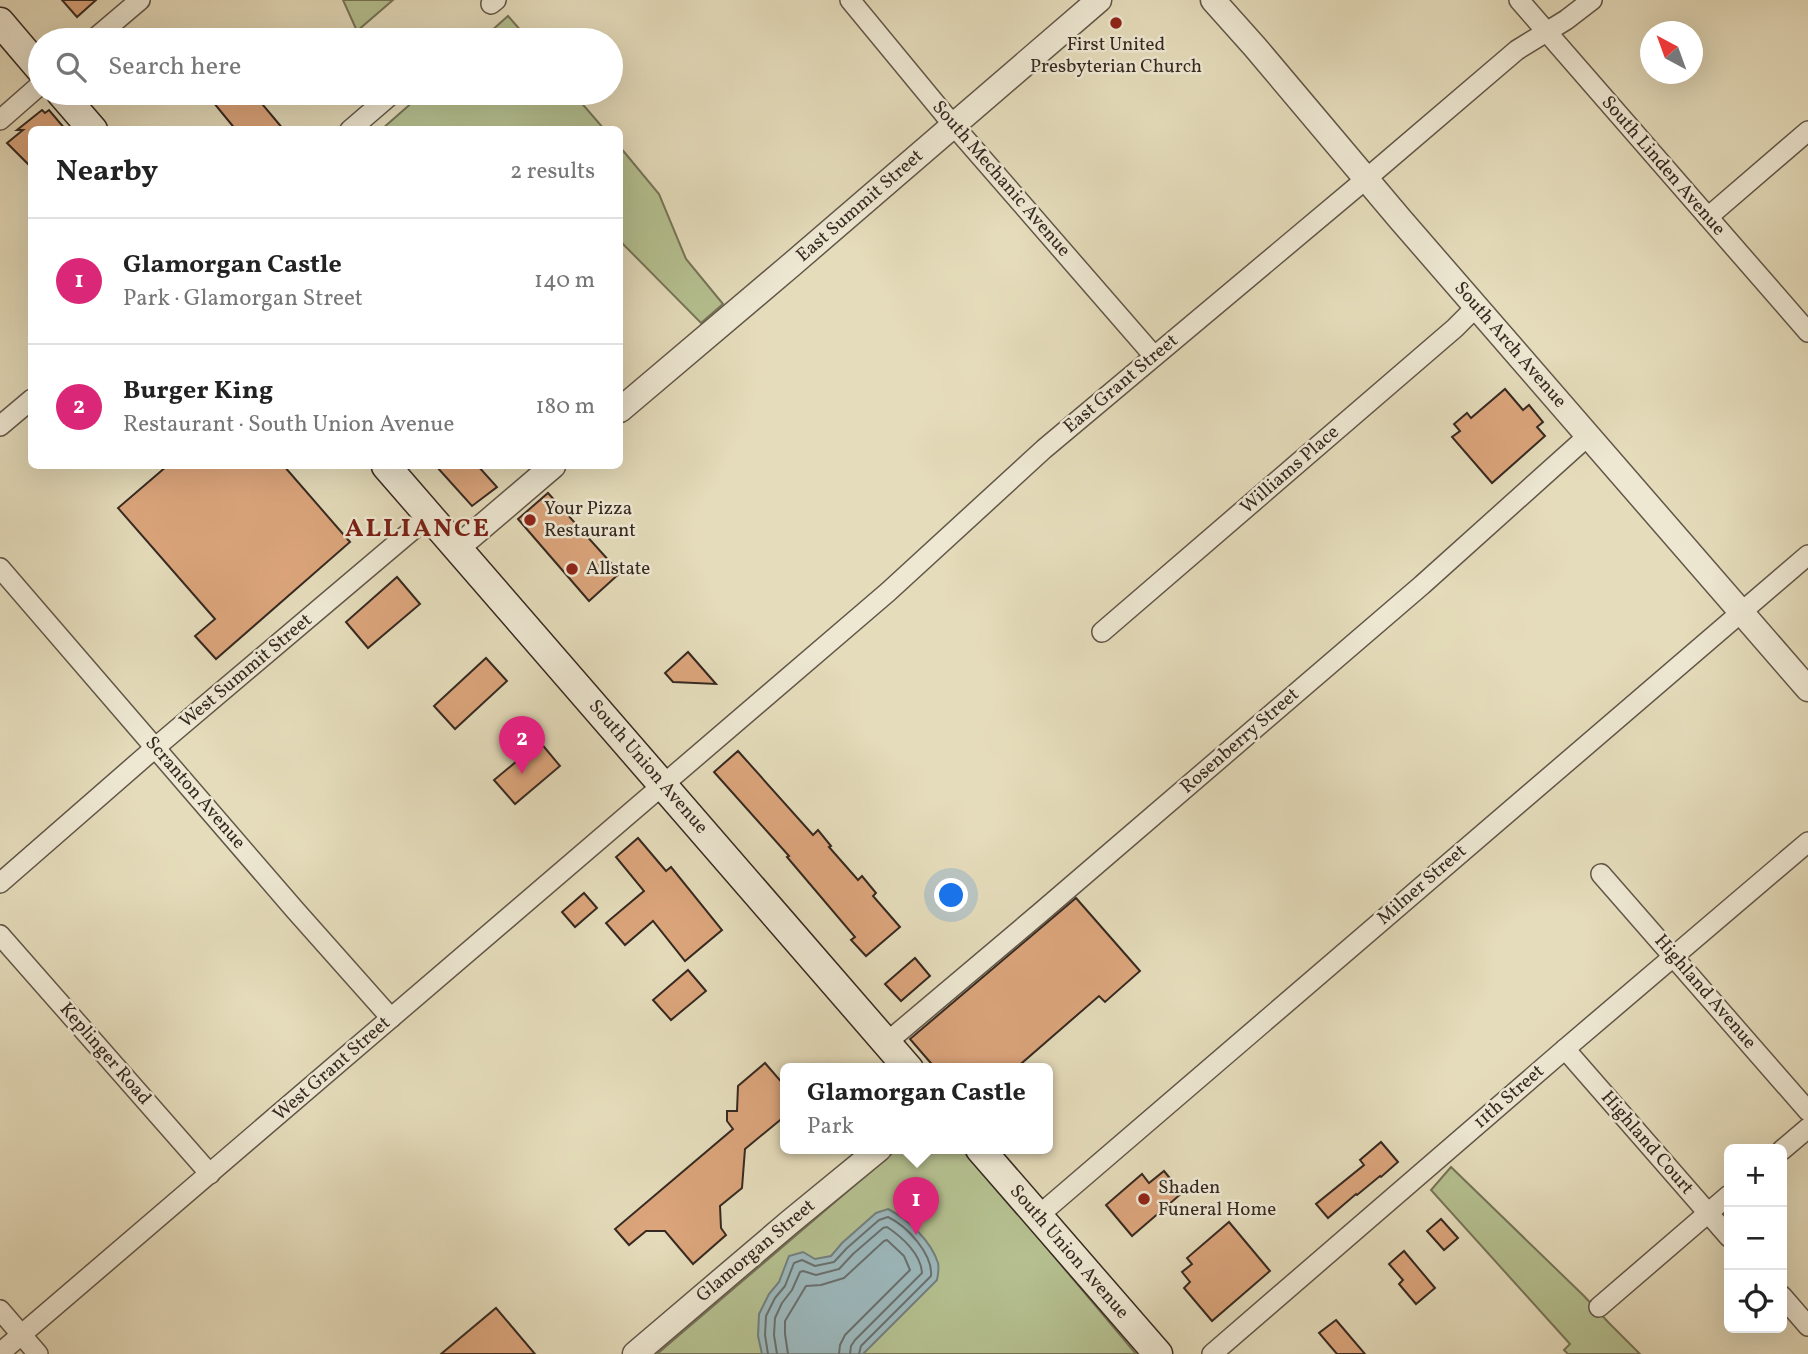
<!DOCTYPE html>
<html lang="en">
<head>
<meta charset="utf-8">
<style>
	body { margin:0; font-family:Vollkorn,serif; background:#f6f6f6; color:#222 }
	.controls { position:absolute; right:21px; bottom:21px; display:grid; overflow:hidden; border-radius:10px; box-shadow:0 7px 28px #0002 }
	.controls button { width:63px; height:63px; display:grid; place-items:center; padding:0; border:0; border-bottom:2px solid #e0e0e0; background:#fff; color:#222; font:35px sans-serif }
	.compass { position:absolute; left:1640px; top:21px; width:63px; height:63px; border-radius:50%; background:#fff; box-shadow:0 7px 28px #0002; rotate:319deg }
	.you { position:absolute; left:952px; top:896px; width:24px; height:24px; margin:-18px; border:5px solid #fff; border-radius:50%; background:#1a73e8; box-shadow:0 0 0 10px #1a73e833 }
	.badge { display:grid; place-items:center; width:46px; height:46px; border-radius:50%; background:#db2777; color:#fff; font-size:23px; font-weight:700 }
	.pin { position:absolute; translate:-50% -58px; filter:drop-shadow(0 2px 4px #0008) }
	.pin::after { content:''; position:absolute; top:37px; width:24px; height:21px; background:inherit; clip-path:polygon(0 0,100% 0,50% 100%) }
	.popup { position:absolute; left:780px; top:1063px; width:273px; height:91px; box-sizing:border-box; display:grid; place-content:center; border-radius:10px; background:#fff; filter:drop-shadow(0 2px 5px #0005); font-size:23px; white-space:nowrap; color:#767676 }
	.popup b { font-size:26px; color:#222 }
	.popup::after { content:''; position:absolute; left:50%; top:100%; margin-left:-14px; border:14px solid transparent; border-top-color:#fff }
	.list { margin:0; padding:0; list-style:none }
	h2 { display:flex; justify-content:space-between; align-items:center; height:91px; margin:0; padding:0 28px; font-size:30px }
	h2 small { font-size:23px; font-weight:400; color:#767676 }
	.list li { display:grid; grid-template-columns:46px 1fr auto; gap:21px; align-items:center; box-sizing:border-box; height:126px; padding:0 28px; border-top:2px solid #e0e0e0 }
	.list b { display:block; font-size:26px; white-space:nowrap }
	.list p { margin:0; font-size:23px; white-space:nowrap; color:#767676 }
	.list em { font-size:23px; font-style:normal; color:#767676 }
	.icon { flex:none; width:38px; height:38px; fill:none; stroke:currentColor; stroke-width:2; stroke-linecap:round; stroke-linejoin:round }
	.map { position:relative; flex:none; width:1808px; height:1354px; overflow:hidden }
	.search { position:absolute; background:#fff; box-shadow:0 7px 28px #0002; left:28px; top:28px; width:595px; height:77px; display:flex; align-items:center; gap:18px; box-sizing:border-box; padding:0 24px; border-radius:38px; color:#767676; font-size:26px }
	.panel { position:absolute; background:#fff; box-shadow:0 7px 28px #0002; left:28px; top:126px; width:595px; height:343px; border-radius:10px }
	.map>svg:first-child { display:block }
	.green { fill:#b5c090; stroke:#767458; stroke-width:2 }
	.water { fill:#9cb8bc; stroke:#737f7e; stroke-width:2 }
	.lines { fill:none; stroke-linecap:round; stroke-linejoin:round }
	.shore { stroke:#69706e; stroke-width:2 }
	.building { fill:#dca57c; stroke:#362921; stroke-width:2 }
	.minor-casing { stroke:#625648; stroke-width:22 }
	.tertiary-casing { stroke:#625648; stroke-width:27 }
	.secondary-casing { stroke:#362921; stroke-width:31 }
	.minor { stroke:#eee8d3; stroke-width:19 }
	.tertiary { stroke:#eee8d3; stroke-width:24 }
	.secondary { stroke:#eee8d3; stroke-width:28 }
	.poi-dot { fill:#8f2418; stroke:#eee8d3; stroke-width:2.5 }
	.labels { text-anchor:middle; dominant-baseline:central; stroke-width:5; stroke-linejoin:round; paint-order:stroke }
	.poi-label { font-size:19px; fill:#362921; stroke:#eee8d3; text-anchor:start }
	.street-label { font-size:19px; fill:#362921; stroke:#eee8d3 }
	.district-label { font-size:26px; font-weight:bold; letter-spacing:2px; fill:#7a1f14; stroke:#eee8d3 }
</style>
</head>
<body>
<div class="map">
<svg width="1808" height="1354" viewBox="0 0 1808 1354">
	<rect width="100%" height="100%" fill="#e5dcbb"/>
	<filter id="stains"><feTurbulence type="fractalNoise" baseFrequency=".00286" numOctaves="4"/><feColorMatrix values="0 0 0 0 .2 0 0 0 0 .09 0 0 0 0 .02 0 0 0 .5 -.17"/></filter>
	<radialGradient id="worn" r=".72"><stop offset=".6" stop-color="#630" stop-opacity="0"/><stop offset="1" stop-color="#630" stop-opacity=".3"/></radialGradient>
	<g class="green">
		<path d="M343,0H393L357,31Z"/>
		<path d="M508,16L529,40H481Z"/>
		<path d="M423,93H573L604,129H382Z"/>
		<path d="M620,147L659,194L686,259L723,304L701,323L620,241Z"/>
		<path d="M897,1149H964L1136,1354H657Z"/>
		<path d="M1451,1167L1584,1296L1609,1323L1640,1354H1568L1564,1350L1570,1344L1431,1190Z"/>
	</g>
	<path class="water" d="M888,1209C908,1219 931,1241 938,1263C939,1268 938,1275 937,1280L863,1354H762L758,1336L759,1314L769,1294L779,1282L789,1256L803,1252L815,1259L831,1256L842,1243L876,1213Z"/>
	<g class="lines">
		<g class="shore">
			<path d="M768,1354L765,1335L766,1316L775,1298L785,1286L794,1263L802,1260L815,1266L834,1262L847,1248L879,1220L888,1217C907,1226 933,1254 931,1276L861,1346L859,1354"/>
			<path d="M777,1354L774,1335L775,1318L782,1303L792,1290L800,1272L803,1271L816,1275L839,1269L853,1254L883,1228L887,1227C902,1237 921,1254 922,1273L855,1340L851,1346L850,1354"/>
			<path d="M788,1354L785,1334V1321L806,1286L821,1285L844,1278L884,1241L887,1240L904,1256L910,1270L845,1335L840,1345L839,1354"/>
		</g>
	</g>
	<g class="building">
		<path d="M62,0H96L77,17Z"/>
		<path d="M224,93H253L284,130H236L213,102Z"/>
		<path d="M42,110L45,113L49,110L66,130H32V168L7,143L23,130H17Z"/>
		<path d="M1505,389L1523,410L1529,405L1543,422L1537,427L1545,436L1492,483L1452,437L1460,431L1454,424L1467,413L1471,418Z"/>
		<path d="M167,466H284L350,542L216,659L195,636L215,619L118,508Z"/>
		<path d="M436,466H478L497,487L472,506Z"/>
		<path d="M548,493L620,573L589,601L518,519Z"/>
		<path d="M397,577L420,604L368,648L346,622Z"/>
		<path d="M688,652L716,684L673,682L665,673Z"/>
		<path d="M486,658L507,681L455,729L434,706Z"/>
		<path d="M540,742L560,766L515,804L494,780Z"/>
		<path d="M738,751L813,835L818,830L831,846L829,847L858,880L862,876L876,893L873,896L900,927L866,956L851,940L855,937L787,857L789,856L714,772Z"/>
		<path d="M638,838L666,871L671,867L722,930L685,961L653,921L625,945L606,923L644,891L616,857Z"/>
		<path d="M584,893L597,908L575,927L562,912Z"/>
		<path d="M1076,898L1140,971L1105,1002L1099,996L1015,1069H936L910,1039Z"/>
		<path d="M915,958L930,976L901,1001L885,984Z"/>
		<path d="M688,970L706,991L671,1020L653,1000Z"/>
		<path d="M765,1063L785,1086V1116L745,1149L742,1188L720,1206L721,1228L726,1235L693,1264L665,1231H646L629,1245L615,1229L733,1129L727,1121V1111H737L738,1086Z"/>
		<path d="M1381,1142L1398,1162L1381,1177L1380,1176L1357,1195L1356,1194L1328,1218L1316,1204L1364,1165L1360,1160Z"/>
		<path d="M1164,1171L1182,1193L1132,1236L1106,1205L1142,1174L1149,1183Z"/>
		<path d="M1441,1219L1458,1238L1444,1250L1427,1231Z"/>
		<path d="M1229,1222L1270,1271L1212,1321L1184,1288L1190,1282L1182,1272L1192,1264L1187,1258Z"/>
		<path d="M1404,1251L1435,1288L1416,1304L1399,1284L1403,1280L1389,1264Z"/>
		<path d="M496,1308L535,1354H441Z"/>
		<path d="M1336,1320L1365,1354H1337L1319,1333Z"/>
	</g>
	<g class="lines">
		<g class="minor-casing">
			<g id="minor">
				<path d="M850,0L954,126L1154,356"/>
				<path d="M1519,0L1808,332"/>
				<path d="M491,4L496,0"/>
				<path d="M93,40L140,0"/>
				<path d="M0,120L40,85"/>
				<path d="M350,130L393,93"/>
				<path d="M1708,217L1808,131"/>
				<path d="M0,426L32,399"/>
				<path d="M0,568L295,910L391,1018"/>
				<path d="M1102,632L1455,328L1476,307"/>
				<path d="M1601,874L1808,1111"/>
				<path d="M0,883L156,747L429,516"/>
				<path d="M0,935L210,1174"/>
				<path d="M886,1043L1040,913L1422,585L1589,435"/>
				<path d="M1565,1049L1729,1237"/>
				<path d="M1782,1150L1808,1128"/>
				<path d="M1038,1216L1808,555"/>
				<path d="M1782,1296L1808,1326"/>
				<path d="M1599,1307L1729,1195"/>
				<path d="M0,1310L38,1354"/>
				<path d="M0,1353L888,592L1044,449L1366,179L1517,50L1566,20L1592,0"/>
				<path d="M1212,1354L1565,1049L1808,842"/>
			</g>
		</g>
		<g class="tertiary-casing">
			<g id="tertiary">
				<path d="M1213,0L1255,47L1400,219L1808,689"/>
				<path d="M620,410L790,266L1099,0"/>
				<path d="M457,548L553,466"/>
				<path d="M635,1354L790,1222L879,1149"/>
			</g>
		</g>
		<g class="secondary-casing">
			<g id="secondary">
				<path d="M0,22L40,69"/>
				<path d="M61,93L93,130"/>
				<path d="M386,466L909,1069"/>
				<path d="M980,1149L1158,1354"/>
			</g>
		</g>
		<use href="#minor" class="minor"/>
		<use href="#tertiary" class="tertiary"/>
		<use href="#secondary" class="secondary"/>
	</g>
	<g class="poi-dot">
		<circle cx="1116" cy="23" r="7"/>
		<circle cx="530" cy="520" r="7"/>
		<circle cx="572" cy="569" r="7"/>
		<circle cx="1144" cy="1199" r="7"/>
	</g>
	<g class="labels">
		<g class="poi-label">
			<text x="1116" y="45" text-anchor="middle">First United<tspan x="1116" dy="22">Presbyterian Church</tspan></text>
			<text x="544" y="509">Your Pizza<tspan x="544" dy="22">Restaurant</tspan></text>
			<text x="586" y="569">Allstate</text>
			<text x="1158" y="1188">Shaden<tspan x="1158" dy="22">Funeral Home</tspan></text>
		</g>
		<g class="street-label">
			<text transform="translate(1663 166) rotate(49)">South Linden Avenue</text>
			<text transform="translate(1001 179) rotate(49)">South Mechanic Avenue</text>
			<text transform="translate(860 206) rotate(-41)">East Summit Street</text>
			<text transform="translate(1510 345) rotate(49)">South Arch Avenue</text>
			<text transform="translate(1121 384) rotate(-40)">East Grant Street</text>
			<text transform="translate(1290 470) rotate(-41)">Williams Place</text>
			<text transform="translate(246 671) rotate(-40)">West Summit Street</text>
			<text transform="translate(1240 741) rotate(-41)">Rosenberry Street</text>
			<text transform="translate(648 767) rotate(49)">South Union Avenue</text>
			<text transform="translate(195 793) rotate(49)">Scranton Avenue</text>
			<text transform="translate(1422 885) rotate(-41)">Milner Street</text>
			<text transform="translate(1705 992) rotate(49)">Highland Avenue</text>
			<text transform="translate(105 1054) rotate(49)">Keplinger Road</text>
			<text transform="translate(332 1069) rotate(-41)">West Grant Street</text>
			<text transform="translate(1509 1097) rotate(-41)">11th Street</text>
			<text transform="translate(1647 1143) rotate(49)">Highland Court</text>
			<text transform="translate(756 1251) rotate(-40)">Glamorgan Street</text>
			<text transform="translate(1069 1252) rotate(49)">South Union Avenue</text>
		</g>
		<g class="district-label">
			<text x="418" y="529">ALLIANCE</text>
		</g>
	</g>
	<rect width="100%" height="100%" filter="url(#stains)"/>
	<rect width="100%" height="100%" fill="url(#worn)"/>
</svg>
<div class="controls">
<button>+</button>
<button>−</button>
<button><svg class="icon" aria-label="locate" viewBox="0 0 24 24"><circle cx="12" cy="12" r="6"/><path d="M12 2v4M12 18v4M2 12h4M18 12h4"/></svg></button>
</div>
<svg class="compass" viewBox="-18 -18 36 36"><path d="M0-13l5 13h-10z" fill="#e53935"/><path d="M0 13l5-13h-10z" fill="#767676"/></svg>
<div class="you"></div>
<div class="pin badge" style="left:916px;top:1235px">1</div>
<div class="popup"><b>Glamorgan Castle</b>Park</div>
<div class="pin badge" style="left:522px;top:774px">2</div>
<div class="search"><svg class="icon" aria-label="search" viewBox="0 0 24 24"><circle cx="10" cy="10" r="6"/><path d="M15 15l6 6"/></svg>Search here</div>
<section class="panel">
<h2>Nearby<small>2 results</small></h2>
<ul class="list">
<li><span class="badge">1</span><div><b>Glamorgan Castle</b><p>Park · Glamorgan Street</p></div><em>140 m</em></li>
<li><span class="badge">2</span><div><b>Burger King</b><p>Restaurant · South Union Avenue</p></div><em>180 m</em></li>
</ul>
</section>
</div>
</body>
</html>
